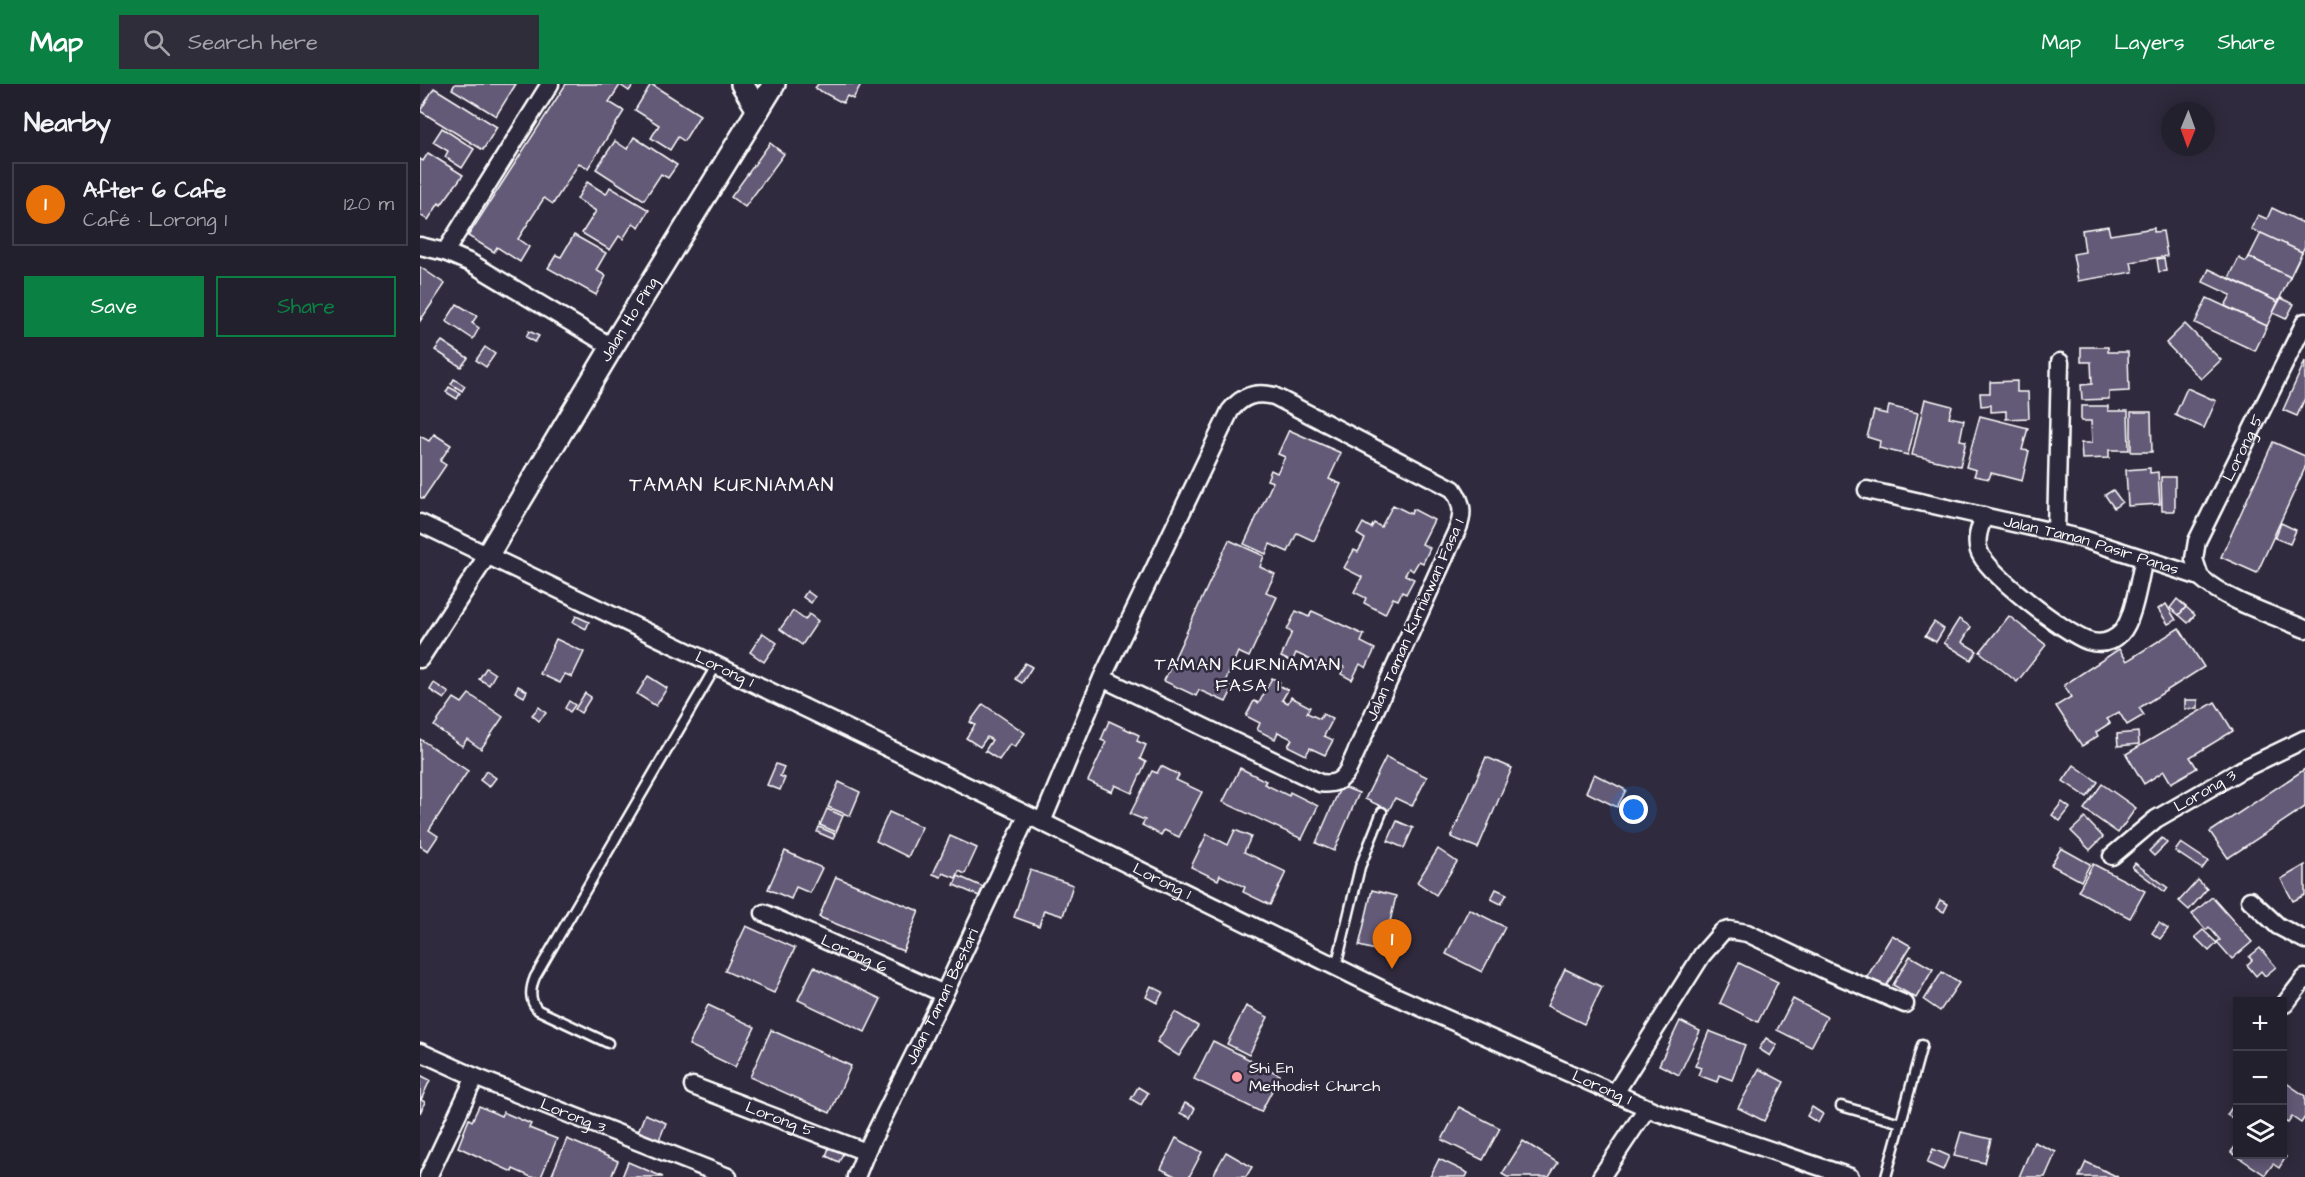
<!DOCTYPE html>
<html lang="en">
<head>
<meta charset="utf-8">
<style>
	body { margin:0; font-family:"Architects Daughter",sans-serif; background:#2f2d3a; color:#f1f3f6 }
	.controls { position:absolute; right:18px; bottom:18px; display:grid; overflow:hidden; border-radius:0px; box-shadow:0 3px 15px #0003 }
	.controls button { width:54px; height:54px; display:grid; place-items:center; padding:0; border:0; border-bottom:2px solid #403e4a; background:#23202e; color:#f1f3f6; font:30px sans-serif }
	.compass { position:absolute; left:1741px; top:18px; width:54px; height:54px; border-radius:50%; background:#23202e; box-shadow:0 3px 15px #0003; rotate:181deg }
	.you { position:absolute; left:1214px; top:726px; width:21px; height:21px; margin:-15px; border:4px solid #fff; border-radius:50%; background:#1a73e8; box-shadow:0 0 0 9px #1a73e833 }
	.badge { display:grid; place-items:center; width:39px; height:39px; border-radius:50%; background:#0b8043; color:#fff; font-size:20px; font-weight:700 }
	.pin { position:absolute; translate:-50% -50px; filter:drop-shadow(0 2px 3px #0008) }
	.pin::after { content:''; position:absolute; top:32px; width:21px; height:18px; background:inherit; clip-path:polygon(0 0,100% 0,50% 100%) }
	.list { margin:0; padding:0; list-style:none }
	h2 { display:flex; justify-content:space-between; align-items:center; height:78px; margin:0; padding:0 24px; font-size:26px }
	h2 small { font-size:20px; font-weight:400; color:#a3a3aa }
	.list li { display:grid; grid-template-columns:39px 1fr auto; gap:18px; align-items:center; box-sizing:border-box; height:84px; margin:0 12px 12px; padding:0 12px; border:2px solid #403e4a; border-radius:0px }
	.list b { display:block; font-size:22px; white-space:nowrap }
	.list p { margin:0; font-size:20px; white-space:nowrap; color:#a3a3aa }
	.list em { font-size:20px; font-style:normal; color:#a3a3aa }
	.actions { display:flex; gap:12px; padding:18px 24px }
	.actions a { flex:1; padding:14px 0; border:2px solid #0b8043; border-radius:0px; text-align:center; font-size:21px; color:#0b8043 }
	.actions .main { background:#0b8043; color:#fff }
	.icon { flex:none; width:33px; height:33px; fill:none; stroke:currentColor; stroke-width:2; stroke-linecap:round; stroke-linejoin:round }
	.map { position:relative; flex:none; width:1885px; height:1093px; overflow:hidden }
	header { display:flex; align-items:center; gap:36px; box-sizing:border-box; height:84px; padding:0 30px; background:#0b8043; color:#fff }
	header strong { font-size:28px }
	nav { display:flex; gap:33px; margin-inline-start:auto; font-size:21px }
	.search { width:420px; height:54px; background:#2f2d3a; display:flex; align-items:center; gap:15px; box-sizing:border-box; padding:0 21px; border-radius:0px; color:#a3a3aa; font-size:22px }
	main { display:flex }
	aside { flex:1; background:#23202e }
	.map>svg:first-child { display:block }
	.building { fill:#645a77; stroke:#fff; stroke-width:1.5 }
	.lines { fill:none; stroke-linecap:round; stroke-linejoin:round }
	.service-casing { stroke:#fff; stroke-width:13 }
	.minor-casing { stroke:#fff; stroke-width:21 }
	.tertiary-casing { stroke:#fff; stroke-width:26 }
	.service { stroke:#2f2a3d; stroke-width:8 }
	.minor { stroke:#2f2a3d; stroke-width:16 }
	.tertiary { stroke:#2f2a3d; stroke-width:21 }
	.poi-dot { fill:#ff9aa2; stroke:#2f2a3d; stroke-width:2 }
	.labels { text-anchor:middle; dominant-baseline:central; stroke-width:5; stroke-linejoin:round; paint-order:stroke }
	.street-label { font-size:16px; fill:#fff; stroke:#2f2a3d }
	.poi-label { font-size:16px; fill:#fff; stroke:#2f2a3d; text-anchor:start }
	.neighbourhood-label { font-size:18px; letter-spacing:1.5px; fill:#fff; stroke:#2f2a3d }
	.quarter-label { font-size:20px; letter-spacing:1.5px; fill:#fff; stroke:#2f2a3d }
</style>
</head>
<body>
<header>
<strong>Map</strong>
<div class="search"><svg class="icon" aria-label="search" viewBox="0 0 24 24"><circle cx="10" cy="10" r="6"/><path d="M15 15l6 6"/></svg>Search here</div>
<nav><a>Map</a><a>Layers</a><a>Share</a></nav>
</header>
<main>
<aside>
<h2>Nearby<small></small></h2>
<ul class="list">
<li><span class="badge" style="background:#e8710a">1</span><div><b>After 6 Cafe</b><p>Café · Lorong 1</p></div><em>120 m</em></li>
</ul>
<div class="actions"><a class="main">Save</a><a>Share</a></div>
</aside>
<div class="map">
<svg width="1885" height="1093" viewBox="0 0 1885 1093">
	<rect width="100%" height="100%" fill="#2f2a3d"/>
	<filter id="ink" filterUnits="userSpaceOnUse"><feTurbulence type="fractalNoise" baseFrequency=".0167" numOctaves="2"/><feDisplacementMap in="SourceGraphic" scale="12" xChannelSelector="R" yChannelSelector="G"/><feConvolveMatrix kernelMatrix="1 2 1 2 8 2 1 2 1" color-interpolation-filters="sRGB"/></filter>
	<g filter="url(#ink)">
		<g class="building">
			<path d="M35,0H96L76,32L32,5Z"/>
			<path d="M146,0H214L209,7L200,1L189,18L204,27L168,84L159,79L133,120L124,114L98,155L109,163L100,178L77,163L74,168L48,152Z"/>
			<path d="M231,0L280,31L264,57L258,53L250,66L231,54L239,41L215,26Z"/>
			<path d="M398,0H441L433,15L427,12L423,19L395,4Z"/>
			<path d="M14,4L77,43L63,66L0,27Z"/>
			<path d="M22,44L54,65L42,84L25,73L28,67L13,58Z"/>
			<path d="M214,53L257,81L248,94L241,90L224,116L176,85L195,57L207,65Z"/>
			<path d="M350,59L364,70L325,123L311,113Z"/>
			<path d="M8,69L43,91L21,121L19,119L8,136L0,131V75L3,77Z"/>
			<path d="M167,98L186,110L190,103L229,126L219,143L213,139L203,155L199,152L190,166L162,149L176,127L157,115Z"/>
			<path d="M1852,124L1885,140V162L1882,168L1831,145L1838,131L1847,135Z"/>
			<path d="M1688,142L1690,151L1734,144V148L1743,147L1747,172L1711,178L1713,188L1658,197L1653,170L1665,168L1662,146Z"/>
			<path d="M1841,149L1882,168L1870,193L1829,173Z"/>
			<path d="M154,151L186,169L176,186L186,192L176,211L128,184L136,171L141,173Z"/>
			<path d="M1829,173L1870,193L1858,218L1809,194L1819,174L1826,178Z"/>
			<path d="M1744,174L1746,187L1739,188L1737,175Z"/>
			<path d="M0,183L25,200L0,237Z"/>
			<path d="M1789,185L1858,218L1847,242L1805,222L1811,211L1783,198Z"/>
			<path d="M1787,214L1847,242L1835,267L1775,239Z"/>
			<path d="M1861,214L1874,220L1866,235L1853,229Z"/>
			<path d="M37,220L57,232L52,239L59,244L53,255L26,237Z"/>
			<path d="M1765,240L1801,276L1781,295L1746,259Z"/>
			<path d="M109,247L119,252L115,258L106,253Z"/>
			<path d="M22,257L48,274L41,283L15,266Z"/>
			<path d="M65,263L75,270L66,283L56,276Z"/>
			<path d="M1661,263H1688V268H1708L1709,307L1689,308V315L1662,316L1661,301L1672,300L1671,278H1661Z"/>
			<path d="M1885,277V314L1877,332L1863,326Z"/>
			<path d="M34,295L45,302L42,307L31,300Z"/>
			<path d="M1597,297V308H1608L1609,334L1586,335V327L1571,328V321L1561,322L1560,309H1570V298Z"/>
			<path d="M29,303L40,309L37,315L26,308Z"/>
			<path d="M1767,304L1796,317L1784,344L1755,331Z"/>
			<path d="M1505,315L1532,322L1529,333L1544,336L1540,356L1546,357L1540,382L1492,371Z"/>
			<path d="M1469,322L1498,329L1488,371L1459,364L1460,357L1447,353L1454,327L1467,330Z"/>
			<path d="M1661,322H1688V327H1708L1709,366H1689V374L1662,375L1661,359H1672L1671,337H1661Z"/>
			<path d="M1711,328H1731L1732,368H1711Z"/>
			<path d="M1560,332L1608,344L1602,366L1609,367L1602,397L1571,389L1569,395L1554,392L1556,386L1546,383Z"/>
			<path d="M869,346L921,369L909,395L921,400L894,457L877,449L868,468L850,460L846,470L824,460L853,398L847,396L851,386L857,389L865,373L858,370Z"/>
			<path d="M14,350L31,361L20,377L26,381L3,415L0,413V352L9,357Z"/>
			<path d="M1853,358L1885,372V384L1837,489L1801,473Z"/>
			<path d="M1730,384V389L1738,388L1740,420L1708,422L1706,386Z"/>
			<path d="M1741,393H1755V427H1742Z"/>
			<path d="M1693,406L1702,418L1694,424L1685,411Z"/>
			<path d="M973,421L991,430L993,425L1014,436L1002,460L1010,464L1003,479L999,477L993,487L989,484L985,491L994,495L986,510L982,508L978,516L973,514L965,530L944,519L946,514L934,508L942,493L924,484L934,466L938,468L945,455L937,450L943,439L951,444L954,439L961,443Z"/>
			<path d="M1861,439L1876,446L1870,460L1855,454Z"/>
			<path d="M809,456L844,472L840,483L855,490L846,508L857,513L829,573L818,568L804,600L813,604L806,618L779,606L776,612L744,597Z"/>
			<path d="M387,507L395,513L391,519L383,513Z"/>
			<path d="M1757,515L1766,523L1759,531L1750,524Z"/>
			<path d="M1746,520L1756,536L1748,540L1738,525Z"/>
			<path d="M1766,523L1775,531L1768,539L1759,531Z"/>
			<path d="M373,527L385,536L389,530L398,537L382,561L360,545Z"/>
			<path d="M876,527L889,533L892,527L944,551L941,558L955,565L946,584L940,580L932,596L921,590L924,583L912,577L908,584L876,569L872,578L861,573L872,548L867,546Z"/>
			<path d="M156,532L169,538L166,545L153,538Z"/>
			<path d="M1589,532L1626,561L1597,598L1560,568Z"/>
			<path d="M1539,535L1551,543L1542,558L1557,567L1551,576L1524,559Z"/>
			<path d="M1514,538L1524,545L1516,558L1505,552Z"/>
			<path d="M1759,544L1784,583L1719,624L1724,631L1707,641L1699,628L1687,635L1690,639L1676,648L1678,652L1662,662L1636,622L1651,613L1644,601L1699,565L1707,577Z"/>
			<path d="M343,549L357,559L344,578L330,568Z"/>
			<path d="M136,555L164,568L152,593L145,590L140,599L120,590Z"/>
			<path d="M605,579L612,583L602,599L595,595Z"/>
			<path d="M66,584L75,590L69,601L59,595Z"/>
			<path d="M228,592L247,604L236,622L217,610Z"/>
			<path d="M852,594L860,598L858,601L868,606L862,616L868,619L871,613L890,623L887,629L900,635L903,630L913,635L904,652L913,656L905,671L890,664L886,671L868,662L872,655L858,648L855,655L837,646L840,639L826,632L834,617L839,619Z"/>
			<path d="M14,599L29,609L24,615L10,606Z"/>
			<path d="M98,602L107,607L104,613L95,608Z"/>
			<path d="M165,609L171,613L161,629L155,625Z"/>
			<path d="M49,610L83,633L61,665L47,655L42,662L14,642L34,614L42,619Z"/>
			<rect x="1765" y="616" width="13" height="9"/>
			<path d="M149,617L155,621L150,628L145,624Z"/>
			<path d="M1795,618L1813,647L1770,673L1777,684L1751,699L1744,687L1724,700L1706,670Z"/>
			<path d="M563,620L605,649L595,663L590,660L579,676L565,667L572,656L567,653L560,663L546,654L555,641L550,638Z"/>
			<path d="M119,623L126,629L119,637L112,631Z"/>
			<path d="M689,637L719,651L717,657L726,661L720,675L726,678L712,709L695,701L692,708L668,697L686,658L681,656Z"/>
			<path d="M1718,648L1719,660L1698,662L1697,650Z"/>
			<path d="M0,655L48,687L9,746L18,752L8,767L0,762Z"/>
			<path d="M966,673L1007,693L992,722L975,714L969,726L945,715Z"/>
			<path d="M1066,673L1092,684L1058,764L1031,753Z"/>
			<path d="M356,680L364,683L360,692L365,694L360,706L347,701Z"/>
			<path d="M1654,681L1678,698L1667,713L1643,697Z"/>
			<path d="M741,682L759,691L756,696L782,708L759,753L744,746L741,751L722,741L725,736L710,730L732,687L737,689Z"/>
			<path d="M820,684L846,697L844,700L869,712L870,708L898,722L882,755L803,718Z"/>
			<path d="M1885,685V723L1808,774L1790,748Z"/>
			<path d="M66,687L76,694L69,703L60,696Z"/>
			<path d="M1174,690L1206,706L1197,723L1166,708Z"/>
			<path d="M419,698L440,708L430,732L408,723Z"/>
			<path d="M1682,700L1716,724L1698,749L1664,725Z"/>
			<path d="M921,702L939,709L914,767L896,759Z"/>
			<path d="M1642,718L1650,724L1640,737L1632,731Z"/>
			<path d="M407,725L423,732L416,748L400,741Z"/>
			<path d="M469,728L502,743L488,773L456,757Z"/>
			<path d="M1665,734L1683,753L1670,766L1651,747Z"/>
			<path d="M977,737L993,744L984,764L968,757Z"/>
			<path d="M399,743L415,750L413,755L397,748Z"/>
			<path d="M815,746L831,753L824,768L866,788L850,821L823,808L825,803L800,791L798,796L771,783L787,750L808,761Z"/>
			<path d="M530,752L557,764L545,790L539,787L536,794L523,789L521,793L513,790Z"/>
			<path d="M1742,754L1747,759L1734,772L1729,767Z"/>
			<path d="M1761,759L1788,777L1782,785L1755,767Z"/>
			<path d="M1641,764L1670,780L1661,797L1631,781Z"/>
			<path d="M1018,765L1037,778L1016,811L997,798Z"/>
			<path d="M365,767L402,784L390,809L376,803L371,815L348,805Z"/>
			<path d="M1715,779L1748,804L1745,808L1712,783Z"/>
			<path d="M1673,780L1725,807L1710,834L1658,807Z"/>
			<path d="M1885,781V811L1873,817L1861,795Z"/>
			<path d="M610,786L653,801L643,832L624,826L619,842L594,833Z"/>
			<path d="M538,792L563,803L559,812L534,801Z"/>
			<path d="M416,793L499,827L483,867L399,833Z"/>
			<path d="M1778,796L1787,805L1769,826L1759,817Z"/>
			<path d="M1076,805L1087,810L1081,820L1071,815Z"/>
			<path d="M952,806L976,812L963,868L939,862Z"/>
			<path d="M1792,813L1832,858L1812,875L1797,858L1800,856L1789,843L1786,846L1772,830Z"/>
			<path d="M1520,816L1528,820L1524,828L1516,824Z"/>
			<path d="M1049,825L1085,843L1062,888L1026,870Z"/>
			<path d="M1739,839L1748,845L1740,855L1732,849Z"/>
			<path d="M326,842L375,864L354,909L305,887Z"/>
			<path d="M1783,846L1797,859L1789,867L1775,853Z"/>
			<path d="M1472,851L1491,862L1465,904L1447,893Z"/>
			<path d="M1840,864L1856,883L1845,892L1841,887L1836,892L1827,881L1832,876L1829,873Z"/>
			<path d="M1490,872L1513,885L1496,914L1473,901Z"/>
			<path d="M1319,879L1358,898L1338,938L1300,919Z"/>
			<path d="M394,883L461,915L445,948L378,916Z"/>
			<path d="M1145,885L1182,903L1164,940L1127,922Z"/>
			<path d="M1522,888L1539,899L1520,927L1504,916Z"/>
			<path d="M731,902L743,908L737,919L726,913Z"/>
			<path d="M1373,915L1407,933L1391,963L1357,946Z"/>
			<path d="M288,921L335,943L315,983L269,961Z"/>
			<path d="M826,922L848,933L829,971L807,960Z"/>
			<path d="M755,928L778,942L759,972L737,958Z"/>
			<path d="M1260,937L1280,947L1259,991L1239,981Z"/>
			<path d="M351,946L431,982L410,1029L330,993Z"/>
			<path d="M1289,947L1325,961L1312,996L1299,991L1297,998L1278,991L1281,984L1275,982Z"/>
			<path d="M1346,954L1357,961L1350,972L1339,965Z"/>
			<path d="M793,957L860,991L841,1028L774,995Z"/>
			<path d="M1339,985L1364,998L1344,1037L1318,1024Z"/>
			<path d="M0,991L10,996L1,1016L5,1018L0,1029Z"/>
			<path d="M1862,996L1885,1012V1033L1881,1039L1872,1033L1868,1039L1862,1036Z"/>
			<path d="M718,1003L728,1009L721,1021L711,1015Z"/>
			<path d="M1818,1014V1037L1807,1031Z"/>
			<path d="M765,1019L775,1024L770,1034L760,1029Z"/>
			<path d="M59,1022L81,1032L83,1028L111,1040L109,1044L137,1055L121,1093H111L93,1085L92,1088L38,1063L49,1035L52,1037Z"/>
			<path d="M1039,1023L1080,1044L1063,1076L1022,1056Z"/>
			<path d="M1392,1023L1403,1030L1398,1039L1387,1032Z"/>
			<path d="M225,1030L246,1039L237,1061L216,1053Z"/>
			<path d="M1541,1048L1571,1055L1565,1079L1534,1072Z"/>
			<path d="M756,1054L782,1068L769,1093H757L741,1085Z"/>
			<path d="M147,1055L198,1077L191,1093H131Z"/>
			<path d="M1103,1057L1138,1079L1129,1093H1087L1082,1090Z"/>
			<path d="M1614,1058L1636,1068L1625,1093H1599Z"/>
			<path d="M1818,1059V1070H1862L1866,1073L1859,1084L1853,1080L1845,1091L1811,1068Z"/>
			<path d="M410,1061L424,1067L419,1078L406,1072Z"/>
			<path d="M1513,1065L1529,1072L1523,1086L1507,1079Z"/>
			<path d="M806,1068L832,1083L826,1093H792Z"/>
			<path d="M1019,1075L1048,1089L1046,1093H1010Z"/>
			<path d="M208,1078L243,1093H202Z"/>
			<path d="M1666,1078L1698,1093H1659Z"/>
		</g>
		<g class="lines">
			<g class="service-casing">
				<g id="service">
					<path d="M916,883L940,783L962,728"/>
					<path d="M188,959L118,926C109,917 110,905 115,893L296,582"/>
					<path d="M1421,1022L1481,1039"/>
					<path d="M1466,1093L1502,961"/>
				</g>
			</g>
			<g class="minor-casing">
				<g id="minor">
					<path d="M0,162L25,168L51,179L192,263"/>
					<path d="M25,168L130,0"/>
					<path id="s1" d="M1447,406L1660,454L1780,493C1808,518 1851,530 1885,545"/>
					<path d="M1564,432C1560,443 1555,455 1559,467C1566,489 1645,549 1668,557C1681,561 1692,558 1701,549C1714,535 1719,494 1724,475"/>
					<path id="s2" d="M0,439L622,738L973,911L1237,1028L1430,1093"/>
					<path d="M1636,448L1640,278"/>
					<path id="s3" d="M1780,493L1774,475L1777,457L1885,238"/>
					<path d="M0,575L67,472"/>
					<path d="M622,738L682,594L810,327C822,312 835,307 854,312L1033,405C1042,418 1044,429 1038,444L928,686C921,698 913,701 900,699L682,594"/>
					<path id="s4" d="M1692,772L1736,735L1821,686L1885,655"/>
					<path d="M1830,816L1858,842L1885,856"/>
					<path id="s5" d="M344,829L524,910"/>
					<path d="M1865,920L1885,894"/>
					<path id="s6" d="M0,968L55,993L308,1093"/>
					<path id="s7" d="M273,1002L446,1068"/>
					<path d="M1195,1009L1282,871L1302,848L1309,846L1327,849L1407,887L1485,920"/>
					<path d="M8,1093L55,993"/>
					<path id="s8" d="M436,1093L446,1068L524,910L607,732"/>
					<path d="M1181,1093L1227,1024"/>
				</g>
			</g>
			<g class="tertiary-casing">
				<g id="tertiary">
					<path d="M322,0L338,26"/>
					<path id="s9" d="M67,472L192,263L354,0"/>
				</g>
			</g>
			<use href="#service" class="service"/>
			<use href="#minor" class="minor"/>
			<use href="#tertiary" class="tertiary"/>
		</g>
	</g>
	<circle class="poi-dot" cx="817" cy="993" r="6"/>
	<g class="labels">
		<g class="street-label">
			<text stroke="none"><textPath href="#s9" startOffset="276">Jalan Ho Ping</textPath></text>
			<text stroke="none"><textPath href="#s3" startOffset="141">Lorong 5</textPath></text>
			<text stroke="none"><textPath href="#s1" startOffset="231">Jalan Taman Pasir Panas</textPath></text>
			<text transform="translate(995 536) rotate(-66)">Jalan Taman Kurniawan Fasa 1</text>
			<text stroke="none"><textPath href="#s2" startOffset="338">Lorong 1</textPath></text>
			<text stroke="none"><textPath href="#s4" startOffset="114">Lorong 3</textPath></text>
			<text stroke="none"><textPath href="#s2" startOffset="824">Lorong 1</textPath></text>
			<text stroke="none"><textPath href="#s5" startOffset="99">Lorong 6</textPath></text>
			<text stroke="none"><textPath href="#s8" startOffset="200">Jalan Taman Bestari</textPath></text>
			<text stroke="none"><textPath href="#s2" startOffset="1310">Lorong 1</textPath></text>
			<text stroke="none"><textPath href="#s6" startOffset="166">Lorong 3</textPath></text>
			<text stroke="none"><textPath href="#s7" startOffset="93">Lorong 5</textPath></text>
		</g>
		<g class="poi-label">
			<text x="829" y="984">Shi En<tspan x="829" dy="18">Methodist Church</tspan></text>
		</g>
		<g class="neighbourhood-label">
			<text x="828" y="580">TAMAN KURNIAMAN<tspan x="828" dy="21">FASA 1</tspan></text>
		</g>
		<g class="quarter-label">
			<text x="312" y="401">TAMAN KURNIAMAN</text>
		</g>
	</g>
</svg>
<div class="controls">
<button>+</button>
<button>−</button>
<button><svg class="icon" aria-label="layers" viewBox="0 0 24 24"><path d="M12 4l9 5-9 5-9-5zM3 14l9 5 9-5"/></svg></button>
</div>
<svg class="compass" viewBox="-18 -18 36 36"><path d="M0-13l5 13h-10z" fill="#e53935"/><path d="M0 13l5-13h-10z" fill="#a3a3aa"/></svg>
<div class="you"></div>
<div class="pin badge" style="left:972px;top:885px;background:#e8710a">1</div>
</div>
</main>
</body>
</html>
